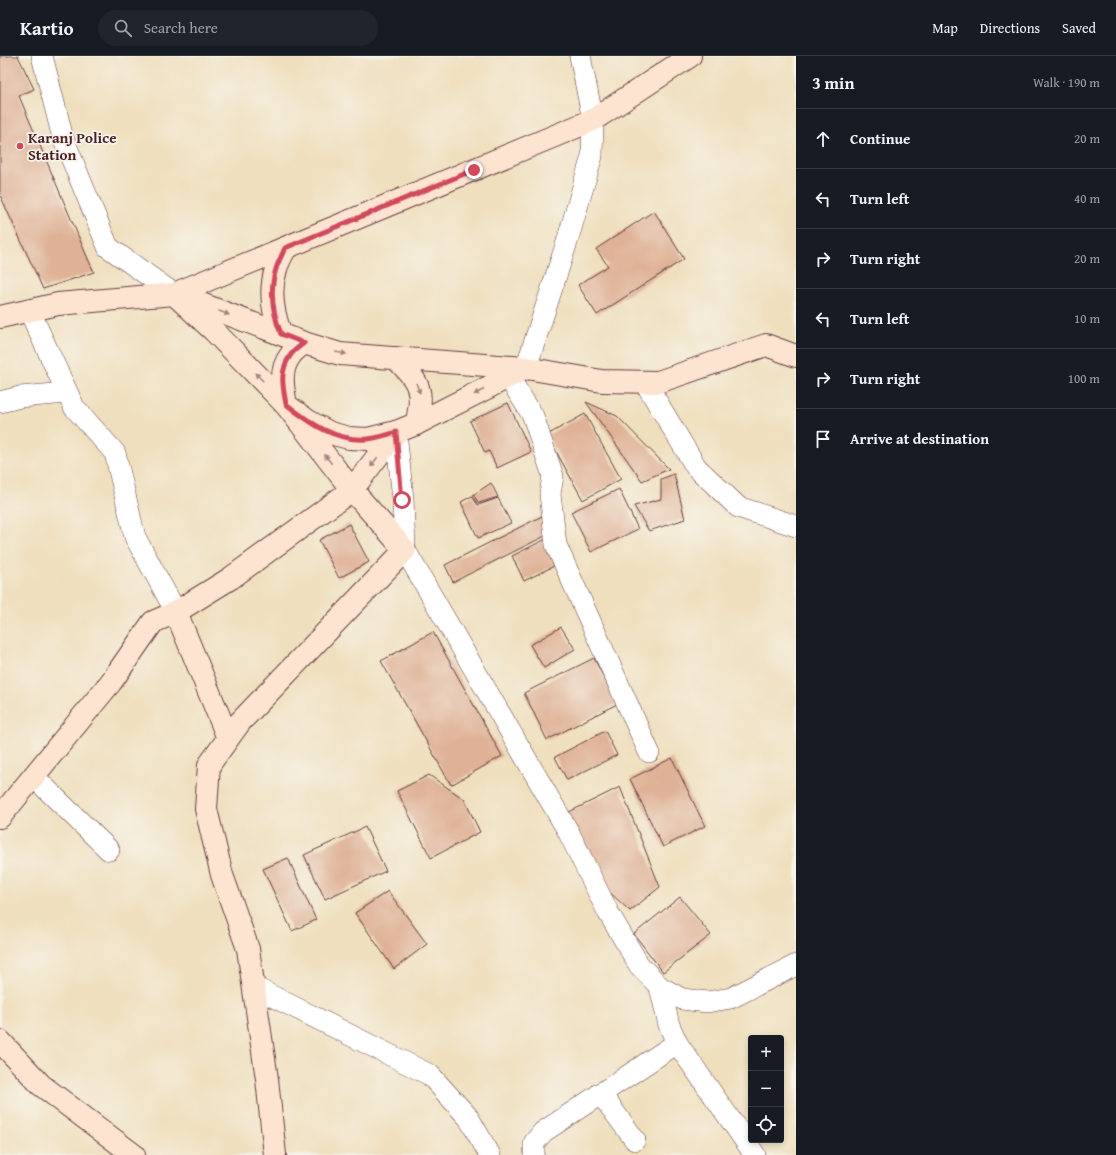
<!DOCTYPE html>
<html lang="en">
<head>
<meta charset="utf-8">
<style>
	body { margin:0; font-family:"Gentium Book Plus",serif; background:#20242c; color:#f1f3f6 }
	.controls { position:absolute; right:12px; bottom:12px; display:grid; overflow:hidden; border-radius:4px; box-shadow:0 2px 6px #0003 }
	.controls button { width:36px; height:36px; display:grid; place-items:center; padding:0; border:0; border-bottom:1px solid #363941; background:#171b24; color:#f1f3f6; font:20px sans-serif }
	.stop { position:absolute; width:12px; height:12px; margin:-9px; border:3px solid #d1495b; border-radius:50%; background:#fff }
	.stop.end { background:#d1495b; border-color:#fff; box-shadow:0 1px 4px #0008 }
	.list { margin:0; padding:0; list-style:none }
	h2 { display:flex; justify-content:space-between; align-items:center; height:52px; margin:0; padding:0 16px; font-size:17px }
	h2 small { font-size:13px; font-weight:400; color:#9ea1a6 }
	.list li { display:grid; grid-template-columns:26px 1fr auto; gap:12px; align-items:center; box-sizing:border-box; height:60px; padding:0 16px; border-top:1px solid #363941 }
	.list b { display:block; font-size:15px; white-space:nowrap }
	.list em { font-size:13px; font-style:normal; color:#9ea1a6 }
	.icon { flex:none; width:22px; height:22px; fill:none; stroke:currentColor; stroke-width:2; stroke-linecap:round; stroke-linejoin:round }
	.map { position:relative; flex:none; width:796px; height:1099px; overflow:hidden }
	header { display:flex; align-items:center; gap:24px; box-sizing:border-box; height:56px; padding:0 20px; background:#171b24; border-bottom:1px solid #363941 }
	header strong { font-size:19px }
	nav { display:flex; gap:22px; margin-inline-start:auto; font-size:14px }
	.search { width:280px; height:36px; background:#20242c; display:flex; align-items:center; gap:10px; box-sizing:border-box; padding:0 14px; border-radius:22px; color:#9ea1a6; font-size:15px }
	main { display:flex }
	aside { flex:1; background:#171b24 }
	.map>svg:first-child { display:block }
	.building { fill:#dfb297 }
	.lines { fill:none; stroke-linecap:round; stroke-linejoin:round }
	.street-casing { stroke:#633c41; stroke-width:22 }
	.secondary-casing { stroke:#633c41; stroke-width:24 }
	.street { stroke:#fff; stroke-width:21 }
	.secondary { stroke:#fde4d1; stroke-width:22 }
	.oneway { fill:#a4827e }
	.route { stroke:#d1495b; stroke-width:5 }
	.poi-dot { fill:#d1495b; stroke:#f7f3e8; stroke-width:1.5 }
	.labels { text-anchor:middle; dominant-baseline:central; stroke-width:3.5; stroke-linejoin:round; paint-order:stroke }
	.poi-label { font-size:15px; font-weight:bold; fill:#4a1f2b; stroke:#f7f3e8; text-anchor:start }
</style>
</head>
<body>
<header>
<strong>Kartio</strong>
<div class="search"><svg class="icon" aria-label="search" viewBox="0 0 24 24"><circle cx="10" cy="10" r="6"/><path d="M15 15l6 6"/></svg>Search here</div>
<nav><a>Map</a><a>Directions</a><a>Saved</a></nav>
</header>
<main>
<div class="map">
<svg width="796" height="1099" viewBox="0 0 796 1099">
	<rect width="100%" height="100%" fill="#f7f3e8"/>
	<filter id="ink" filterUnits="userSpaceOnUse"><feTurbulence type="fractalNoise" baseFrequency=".025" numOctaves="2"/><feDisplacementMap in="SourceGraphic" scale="8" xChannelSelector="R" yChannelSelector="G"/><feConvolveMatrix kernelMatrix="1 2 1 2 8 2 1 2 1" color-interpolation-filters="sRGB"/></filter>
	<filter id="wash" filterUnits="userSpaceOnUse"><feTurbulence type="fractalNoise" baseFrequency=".012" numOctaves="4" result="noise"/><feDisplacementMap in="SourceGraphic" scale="16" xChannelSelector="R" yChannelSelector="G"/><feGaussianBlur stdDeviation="0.9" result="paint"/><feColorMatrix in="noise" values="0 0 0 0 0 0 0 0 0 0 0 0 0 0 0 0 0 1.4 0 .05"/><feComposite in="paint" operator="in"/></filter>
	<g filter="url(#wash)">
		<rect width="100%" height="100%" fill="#efdfbe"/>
		<g id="blocks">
			<g class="building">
				<path d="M0,0H18L34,33L19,40L88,203L94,216L43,233L0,139Z"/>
				<path d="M654,155L684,203L597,259L578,229L608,210L596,193Z"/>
				<path d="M586,346L617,360L669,413L642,425Z"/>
				<path d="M508,347L531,396L497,412L489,395L485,397L470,365Z"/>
				<path d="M585,358L621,423L583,444L547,379Z"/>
				<path d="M674,418L685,463L649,475L634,450L661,443V423Z"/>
				<path d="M491,427L498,441L479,447L473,439Z"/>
				<path d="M619,433L638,473L591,496L571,456Z"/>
				<path d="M472,440L478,449L498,442L511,467L478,482L461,446Z"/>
				<path d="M542,460L551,477L453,526L445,509Z"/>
				<path d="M349,468L369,506L339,522L319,484Z"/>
				<path d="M546,483L558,508L524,525L512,500Z"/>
				<path d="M561,571L575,593L544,612L530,589Z"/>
				<path d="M433,576L502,700L451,729L381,605Z"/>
				<path d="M594,602L617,648L547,684L524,637Z"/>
				<path d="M605,675L617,699L567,724L555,701Z"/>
				<path d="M672,702L705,770L663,791L630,723Z"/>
				<path d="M429,719L464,743L480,776L431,802L397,735Z"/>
				<path d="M620,731L660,831L630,855L606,833L567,757Z"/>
				<path d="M365,771L386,815L325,843L304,799Z"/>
				<path d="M288,802L316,864L292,875L263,813Z"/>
				<path d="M388,835L427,888L394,913L355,857Z"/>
				<path d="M680,841L711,879L663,916L634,878Z"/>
			</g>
		</g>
	</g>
	<g filter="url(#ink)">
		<use href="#blocks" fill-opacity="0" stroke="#633c41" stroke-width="1"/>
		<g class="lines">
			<g class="street-casing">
				<g id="street">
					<path d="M42,0L63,82L108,191L174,238"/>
					<path d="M29,254L74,351L115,397L135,481L176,556"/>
					<path d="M526,312L567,186L592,100L593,64L580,0"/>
					<path d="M508,320L533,360L553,420L550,438L556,489L649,696"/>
					<path d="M645,326L696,411L738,451L796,470"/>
					<path d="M0,346L20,341L67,337"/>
					<path d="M396,376L403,444L405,494L568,775L608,856L639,909L660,931L682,943L707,946L731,942L796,909"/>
					<path d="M34,721L109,794"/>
					<path d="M254,931L430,1019L468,1061L490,1099"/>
					<path d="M660,931L669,969L677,987L755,1099"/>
					<path d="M600,1037L635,1084"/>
					<path d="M534,1099V1087L543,1076L677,987"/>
				</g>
			</g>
			<g class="secondary-casing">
				<g id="secondary">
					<path d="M174,238L214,275L286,349L352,434L405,494L240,666L209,709L206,753L222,819L248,893L267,1023L275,1099"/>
					<path d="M183,241L304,287L340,298L526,312L602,325L658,326L766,289L796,300"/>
					<path d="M0,261L58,248L174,238L593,64L690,0"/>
					<path d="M281,278C273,258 269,235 276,213C278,206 282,199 285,193"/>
					<path d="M304,287C299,291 293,295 290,300C279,315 283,332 286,349L308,365L330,377L349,382L368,383L396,376L416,368L526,312"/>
					<path d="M395,302C419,324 425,336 416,368"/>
					<path d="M176,556L228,682"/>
					<path d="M0,761L111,626L153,566L176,556L231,522L352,434L396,376"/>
					<path d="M0,985L41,1029L134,1099"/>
				</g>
			</g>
			<use href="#street" class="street"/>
			<use href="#secondary" class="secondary"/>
		</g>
		<defs><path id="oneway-solid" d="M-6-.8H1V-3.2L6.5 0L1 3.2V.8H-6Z"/></defs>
		<g class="oneway">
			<use href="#oneway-solid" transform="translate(224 257) rotate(21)"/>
			<use href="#oneway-solid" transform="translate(341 297) rotate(10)"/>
			<use href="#oneway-solid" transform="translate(259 321) rotate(-135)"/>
			<use href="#oneway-solid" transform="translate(418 332) rotate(70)"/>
			<use href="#oneway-solid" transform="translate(479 336) rotate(152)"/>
			<use href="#oneway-solid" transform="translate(328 403) rotate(-128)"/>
			<use href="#oneway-solid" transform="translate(374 406) rotate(127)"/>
		</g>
	</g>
	<g class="lines" filter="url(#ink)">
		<path class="route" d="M402,444L396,376C387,379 377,382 368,383C336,386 310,367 286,348C283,332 279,315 290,300C293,295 299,291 304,287L281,278C273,258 269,235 276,213C278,206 282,199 285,192L474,114"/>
	</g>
	<circle class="poi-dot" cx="20" cy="90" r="4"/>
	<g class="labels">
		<g class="poi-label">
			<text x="28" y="81">Karanj Police<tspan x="28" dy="17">Station</tspan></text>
		</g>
	</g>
</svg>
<div class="controls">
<button>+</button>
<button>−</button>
<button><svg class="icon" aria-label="locate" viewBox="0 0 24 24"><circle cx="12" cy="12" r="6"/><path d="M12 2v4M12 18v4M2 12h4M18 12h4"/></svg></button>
</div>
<div class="stop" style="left:402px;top:444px"></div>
<div class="stop end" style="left:474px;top:114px"></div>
</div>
<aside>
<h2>3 min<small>Walk · 190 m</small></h2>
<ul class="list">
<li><svg class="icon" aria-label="ahead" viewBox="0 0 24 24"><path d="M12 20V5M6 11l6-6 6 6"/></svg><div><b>Continue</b></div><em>20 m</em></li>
<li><svg class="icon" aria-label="left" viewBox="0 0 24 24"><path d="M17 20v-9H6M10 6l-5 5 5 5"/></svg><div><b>Turn left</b></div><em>40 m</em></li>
<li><svg class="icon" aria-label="right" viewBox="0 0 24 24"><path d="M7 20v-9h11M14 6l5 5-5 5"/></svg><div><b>Turn right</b></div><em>20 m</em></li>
<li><svg class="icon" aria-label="left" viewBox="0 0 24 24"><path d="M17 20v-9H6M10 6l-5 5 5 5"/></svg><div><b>Turn left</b></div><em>10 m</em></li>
<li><svg class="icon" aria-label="right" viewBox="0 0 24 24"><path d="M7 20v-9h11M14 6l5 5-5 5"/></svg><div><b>Turn right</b></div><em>100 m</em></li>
<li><svg class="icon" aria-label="arrive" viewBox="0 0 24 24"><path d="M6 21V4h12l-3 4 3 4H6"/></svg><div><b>Arrive at destination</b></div></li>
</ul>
</aside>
</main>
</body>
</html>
